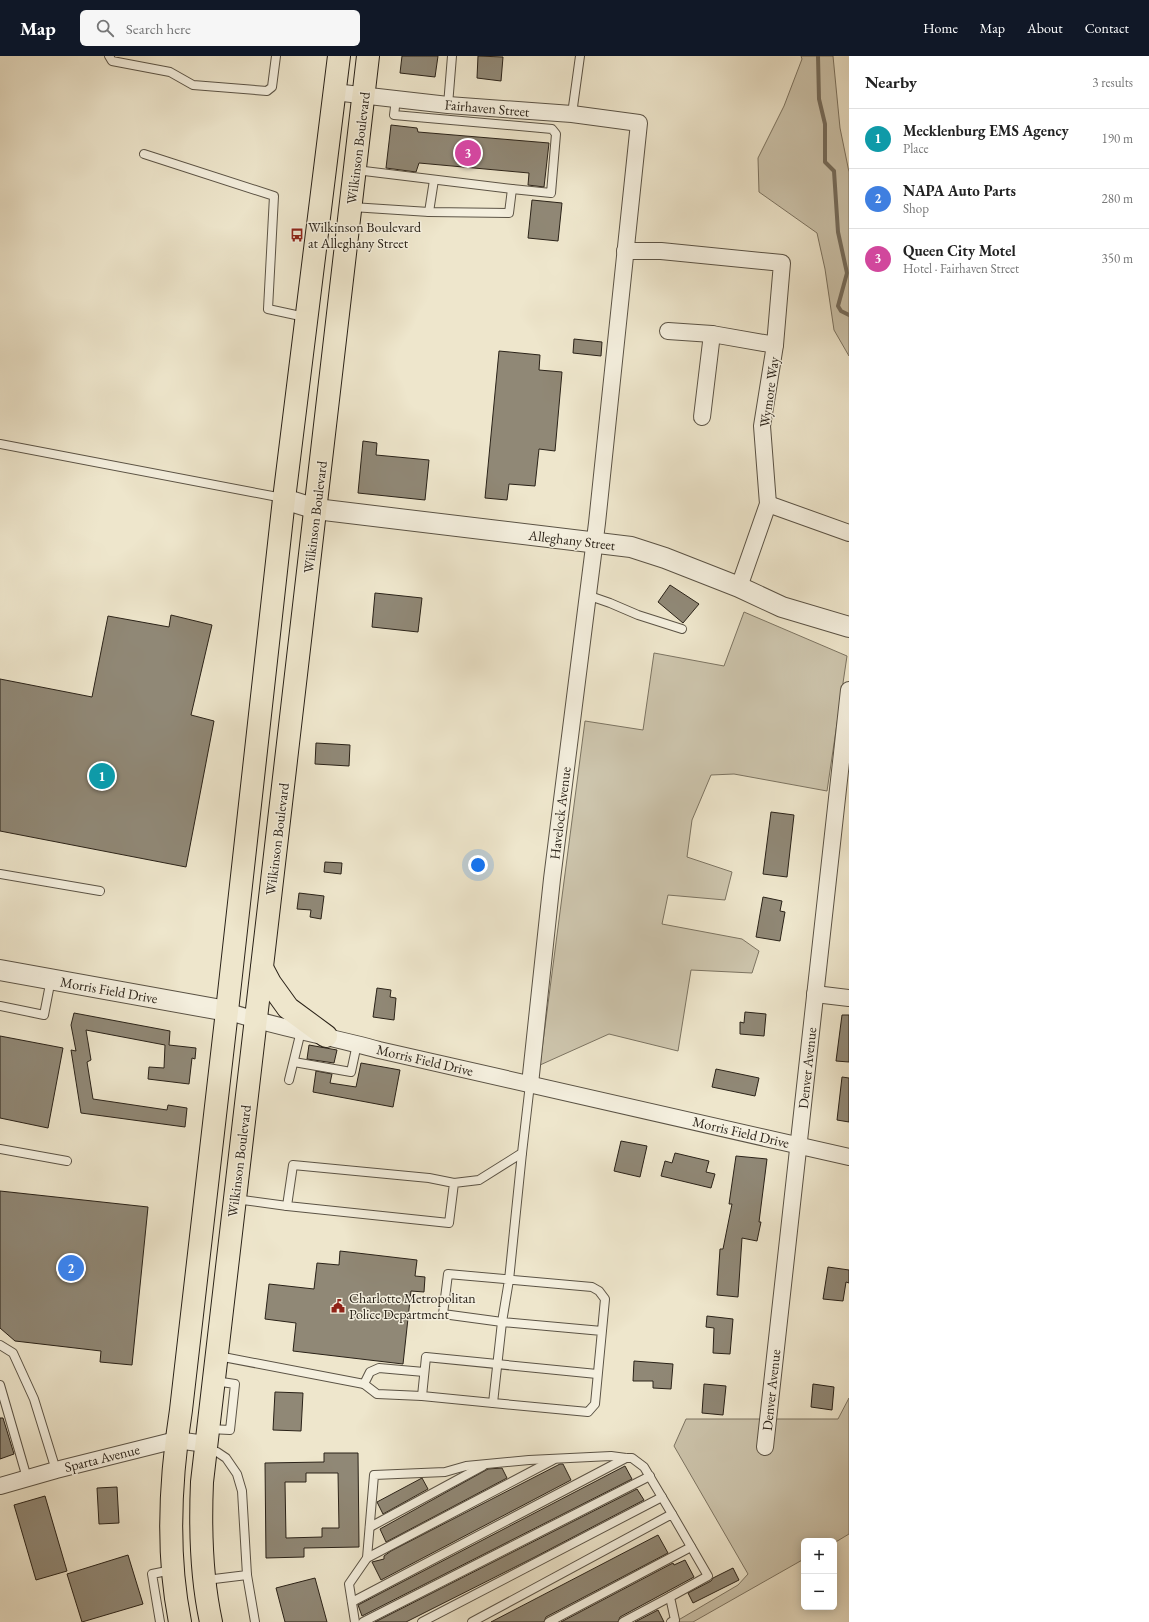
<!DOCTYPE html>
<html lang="en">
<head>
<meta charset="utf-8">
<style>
	body { margin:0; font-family:"EB Garamond",serif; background:#f6f6f6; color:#222 }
	.controls { position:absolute; right:12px; bottom:12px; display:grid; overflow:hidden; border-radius:6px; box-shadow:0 2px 10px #0003 }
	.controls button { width:36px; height:36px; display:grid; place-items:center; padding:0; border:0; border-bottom:1px solid #e0e0e0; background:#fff; color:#222; font:20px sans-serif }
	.you { position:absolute; left:478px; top:809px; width:14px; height:14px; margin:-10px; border:3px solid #fff; border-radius:50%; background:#1a73e8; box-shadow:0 0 0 6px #1a73e833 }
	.badge { display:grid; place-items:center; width:26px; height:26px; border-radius:50%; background:#111827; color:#fff; font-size:13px; font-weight:700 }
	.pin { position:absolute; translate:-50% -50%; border:2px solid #fff; box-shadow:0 1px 4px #0006 }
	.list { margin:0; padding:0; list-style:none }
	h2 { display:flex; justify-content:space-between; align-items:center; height:52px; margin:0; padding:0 16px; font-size:17px }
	h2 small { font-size:13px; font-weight:400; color:#767676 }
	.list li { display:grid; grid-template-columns:26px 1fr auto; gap:12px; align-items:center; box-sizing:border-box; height:60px; padding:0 16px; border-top:1px solid #e0e0e0 }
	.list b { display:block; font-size:15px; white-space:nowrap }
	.list p { margin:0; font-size:13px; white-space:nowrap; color:#767676 }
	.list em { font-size:13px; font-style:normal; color:#767676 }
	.icon { flex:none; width:22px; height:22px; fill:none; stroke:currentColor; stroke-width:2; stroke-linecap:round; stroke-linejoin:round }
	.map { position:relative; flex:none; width:849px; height:1566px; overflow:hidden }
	header { display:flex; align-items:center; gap:24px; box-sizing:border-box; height:56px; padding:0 20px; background:#111827; color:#fff }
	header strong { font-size:19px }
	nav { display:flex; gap:22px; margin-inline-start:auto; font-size:14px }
	.search { width:280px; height:36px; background:#f6f6f6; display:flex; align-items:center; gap:10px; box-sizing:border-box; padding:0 14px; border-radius:6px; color:#767676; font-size:15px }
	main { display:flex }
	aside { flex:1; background:#fff }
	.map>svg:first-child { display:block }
	.green { fill:#cdc5ad; stroke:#7c7462 }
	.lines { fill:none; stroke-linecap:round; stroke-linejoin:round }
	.stream { stroke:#776f5f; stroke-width:4 }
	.building { fill:#908876; stroke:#2a2218; fill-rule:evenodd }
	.service-casing { stroke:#5b5345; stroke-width:10 }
	.minor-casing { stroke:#5b5345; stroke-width:18 }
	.tertiary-casing { stroke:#5b5345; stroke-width:22 }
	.primary-casing { stroke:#2a2218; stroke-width:24 }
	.service { stroke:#f4efde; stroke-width:8 }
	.minor { stroke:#f4efde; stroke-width:16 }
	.tertiary { stroke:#f4efde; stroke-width:20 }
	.primary { stroke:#eee6cc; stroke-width:22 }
	.labels { text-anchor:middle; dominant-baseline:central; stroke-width:3; stroke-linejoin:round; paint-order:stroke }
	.street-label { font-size:14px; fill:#2a2218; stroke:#f4efde }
	.poi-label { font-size:14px; fill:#2a2218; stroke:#f4efde; text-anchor:start }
</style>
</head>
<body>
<header>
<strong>Map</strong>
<div class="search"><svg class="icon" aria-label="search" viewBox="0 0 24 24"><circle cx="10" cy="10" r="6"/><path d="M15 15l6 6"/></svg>Search here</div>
<nav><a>Home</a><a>Map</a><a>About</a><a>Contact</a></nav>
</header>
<main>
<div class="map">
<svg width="849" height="1566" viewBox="0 0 849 1566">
	<rect width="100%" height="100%" fill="#eee6cc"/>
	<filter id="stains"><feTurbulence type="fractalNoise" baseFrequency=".005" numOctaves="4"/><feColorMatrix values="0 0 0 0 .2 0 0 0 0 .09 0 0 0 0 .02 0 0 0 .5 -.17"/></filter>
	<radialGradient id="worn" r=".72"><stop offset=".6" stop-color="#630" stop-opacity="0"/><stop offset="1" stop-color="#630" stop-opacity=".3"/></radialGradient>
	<g class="green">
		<path d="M801,0H833L840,72L849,116V300L834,274L825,213L817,177L759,136L758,102L784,50L802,3Z"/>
		<path d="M744,556L847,600L827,735L734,718L711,719L692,764L687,801L732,816L725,844L668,839L662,868L742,883L759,895L752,917L691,914L678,995L609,978L540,1009L585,665L643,674L654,597L724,610Z"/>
		<path d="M849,1342V1478L834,1487V1485H804V1503L693,1566H675L738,1529L748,1518L674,1390L686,1363H838Z"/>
	</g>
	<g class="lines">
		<path class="stream" d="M818,0L819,43L825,68V106L834,115L838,176L847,217L838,250L841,255L849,259"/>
	</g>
	<g class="building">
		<path d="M402,0H438L435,21L400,17Z"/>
		<path d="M478,0L503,1L501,25L477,22Z"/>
		<path d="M391,69L417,72L418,76L549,87L544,131L528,129L529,117L419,107L416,116L386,112Z"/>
		<path d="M532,144L562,147L558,185L528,182Z"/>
		<path d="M574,283L602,286L601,300L573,297Z"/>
		<path d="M499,295L540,299L539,314L562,316L555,395L539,393L535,430L509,428L507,444L485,442Z"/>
		<path d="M363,385L377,387L376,399L429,404L425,444L358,437Z"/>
		<path d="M670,529L699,548L683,567L658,546Z"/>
		<path d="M375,537L422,542L418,576L372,571Z"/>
		<path d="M171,559L212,569L191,659L214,665L186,811L0,775V623L92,641L108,560L169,571Z"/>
		<path d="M316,687L350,689L349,710L315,708Z"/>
		<path d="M771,756L794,759L787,821L763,818Z"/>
		<path d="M325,806L342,807L341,818L324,816Z"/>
		<path d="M299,837L324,840L321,863L310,861L311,854L297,853Z"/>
		<path d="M763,841L782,845L780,855L785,856L780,885L756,881Z"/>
		<path d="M377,932L391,934L390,941L396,942L394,964L373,961Z"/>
		<path d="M745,956L766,958L764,980L740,978V966L744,967Z"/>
		<path d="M74,957L170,975L169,989L196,992L195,1003L192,1002L189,1028L148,1023L149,1011L164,1012L165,989L86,974L91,1004L87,1006L93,1043L167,1054L168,1049L187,1052L185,1071L81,1057L71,994L76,995L71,969Z"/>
		<path d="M842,959H849V1006L836,1005Z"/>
		<path d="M0,980L63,992L48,1072L0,1062Z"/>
		<path d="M309,989L337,994L334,1007L307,1003Z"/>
		<path d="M361,1007L400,1014L393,1051L313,1036L316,1015L332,1018L330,1027L356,1031Z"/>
		<path d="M716,1013L759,1022L755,1040L712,1031Z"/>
		<path d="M842,1021L849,1022V1066L837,1064Z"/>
		<path d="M621,1085L647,1090L640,1121L614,1115Z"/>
		<path d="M675,1097L709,1105L706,1116L715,1118L711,1132L661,1120L665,1105L672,1107Z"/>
		<path d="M736,1100L767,1103L759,1166H761L757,1185L742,1182L738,1241L717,1239L720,1193H723L732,1148H729Z"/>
		<path d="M0,1135L148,1151L132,1309L100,1306L101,1295L15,1285L0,1272Z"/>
		<path d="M340,1195L417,1204L415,1220L425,1221L424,1236L411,1235L403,1308L293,1295L296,1267L265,1263L269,1228L314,1233L317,1207L339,1209Z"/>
		<path d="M828,1211L849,1214V1227L846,1226L843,1245L823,1243Z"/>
		<path d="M707,1260L733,1263L730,1298L713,1297L714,1272L706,1271Z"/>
		<path d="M634,1305L673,1308L671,1333L653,1332V1325H633Z"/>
		<path d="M704,1328L726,1330L723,1359L702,1357Z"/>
		<path d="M813,1328L834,1331L832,1354L811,1351Z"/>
		<path d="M275,1336L303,1337L301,1375L273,1374Z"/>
		<path d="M0,1362H3L14,1398L0,1403Z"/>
		<path d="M324,1397H358L359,1491L304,1492V1501L266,1502L265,1407L324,1406ZM306,1417H338L339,1472H322V1481L286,1482L285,1426H306Z"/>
		<path d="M560,1408H563L571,1424L381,1524L372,1506L384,1503V1500L391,1495Z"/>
		<path d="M625,1410L632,1423L362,1560L358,1549Z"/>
		<path d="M502,1412L507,1422L386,1486L380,1473L488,1413Z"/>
		<path d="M422,1422L428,1433L383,1458L377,1446Z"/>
		<path d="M117,1431L119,1467L99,1468L97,1432Z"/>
		<path d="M637,1433L644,1444L535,1501L406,1566H375Z"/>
		<path d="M45,1440L67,1515L36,1524L14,1449Z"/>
		<path d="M658,1479L668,1497L546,1561L544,1566H491Z"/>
		<path d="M128,1499L143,1548L82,1566L67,1518Z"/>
		<path d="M685,1504L694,1521L620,1561L618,1566H561L673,1507L674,1509Z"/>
		<path d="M733,1512L739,1524L693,1547L688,1537L711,1525L713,1522Z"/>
		<path d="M315,1522L327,1566H285L276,1532Z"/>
		<path d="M658,1554L664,1566H635Z"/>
	</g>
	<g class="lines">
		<g class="service-casing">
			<g id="service">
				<path d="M109,0L112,5L170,16L193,29L267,35L272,31L276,0"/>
				<path d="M448,49L452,0"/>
				<path d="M572,58L580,0"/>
				<path d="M144,98L274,140L268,253L305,261"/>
				<path d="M356,114L512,133"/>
				<path d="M352,151L429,156L509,157L512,133L551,137L556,78L552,73L394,59L396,43"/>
				<path d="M429,156L434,124"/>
				<path d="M0,388L283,442"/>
				<path d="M587,539L610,547L638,559L682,573"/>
				<path d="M0,818L100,835"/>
				<path d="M0,950L44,959L51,923"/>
				<path d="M294,1006L351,1016L357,988"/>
				<path d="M289,1024L301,975"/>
				<path d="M0,1093L67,1105"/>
				<path d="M522,1097L509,1224L502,1266L493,1347L588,1356L595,1348L605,1243L599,1235L592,1231L448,1218L443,1258L502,1266L602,1275"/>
				<path d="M454,1127L429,1122L293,1109L287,1150L449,1167L454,1127L479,1124L522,1097L530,1028"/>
				<path d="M235,1143L287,1150"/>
				<path d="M0,1289L13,1297L34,1343L56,1414"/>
				<path d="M218,1300L364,1328"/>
				<path d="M0,1329L27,1422"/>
				<path d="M422,1340L377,1338L364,1328L370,1316L379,1312L424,1316"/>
				<path d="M493,1347L422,1340L426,1301L597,1318"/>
				<path d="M209,1373L230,1374L235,1328L215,1325"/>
				<path d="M370,1471L483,1410"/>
				<path d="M367,1502L553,1404"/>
				<path d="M247,1519L255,1566"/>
				<path d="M206,1524L247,1519L242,1435L237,1418L226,1402L217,1396L206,1395"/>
				<path d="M352,1546L626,1402"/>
				<path d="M160,1566L152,1518L172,1514"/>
				<path d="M355,1566L349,1528L367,1502L374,1419L445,1416L466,1410L529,1404L611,1400L626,1402H632L644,1411L672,1458"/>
				<path d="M363,1566L650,1420"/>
				<path d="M422,1566L662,1441"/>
				<path d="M472,1566L672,1458L708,1520L670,1541L675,1564L671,1566"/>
				<path d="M549,1566L691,1491"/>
				<path d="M623,1566L670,1541"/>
			</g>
		</g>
		<g class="minor-casing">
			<g id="minor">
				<path d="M334,36L448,49L572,58L639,67L597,467L552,823L530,1028"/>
				<path d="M625,195H661L782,207L775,289L762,370L768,448L739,531"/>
				<path d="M668,275L712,278L775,289"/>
				<path d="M702,361L712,278"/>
				<path d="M768,448L849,477"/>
				<path d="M815,938L849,942"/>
				<path d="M227,955C277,972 329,980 379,994L849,1101"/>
				<path d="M765,1391L849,634"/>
				<path d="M0,1430L56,1414L176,1384L206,1388"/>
			</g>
		</g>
		<g class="tertiary-casing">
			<g id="tertiary">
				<path d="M284,443L316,453L631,491L665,502L739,531L782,551L849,571"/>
				<path d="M0,914L227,955"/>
			</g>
		</g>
		<g class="primary-casing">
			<g id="primary">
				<path d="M262,912L270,927L288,952L326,980"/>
				<path d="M180,1566C166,1496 170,1424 181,1354L227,955L284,443L339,0"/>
				<path d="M211,1566C201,1520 200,1473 202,1426L368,0"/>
			</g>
		</g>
		<use href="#service" class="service"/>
		<use href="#minor" class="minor"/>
		<use href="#tertiary" class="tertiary"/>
		<use href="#primary" class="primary"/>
	</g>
	<defs>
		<g id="bus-bare" transform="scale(1.08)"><path d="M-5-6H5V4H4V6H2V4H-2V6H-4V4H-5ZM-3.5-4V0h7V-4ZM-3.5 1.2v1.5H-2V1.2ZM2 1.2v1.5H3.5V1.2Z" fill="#8f2418" stroke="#f4efde" stroke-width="2.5" paint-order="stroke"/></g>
		<g id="civic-bare" transform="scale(1.08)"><path d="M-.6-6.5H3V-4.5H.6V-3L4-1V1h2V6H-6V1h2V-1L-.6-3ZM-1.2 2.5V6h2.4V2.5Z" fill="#8f2418" stroke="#f4efde" stroke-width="2.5" paint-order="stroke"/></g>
	</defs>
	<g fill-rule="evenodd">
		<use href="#bus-bare" x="297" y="179"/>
		<use href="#civic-bare" x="338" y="1250"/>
	</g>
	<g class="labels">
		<g class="street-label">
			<text transform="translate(487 52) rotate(5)">Fairhaven Street</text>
			<text transform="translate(358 92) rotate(-83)">Wilkinson Boulevard</text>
			<text transform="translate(769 336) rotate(-82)">Wymore Way</text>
			<text transform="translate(315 461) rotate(-83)">Wilkinson Boulevard</text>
			<text transform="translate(572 484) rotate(7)">Alleghany Street</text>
			<text transform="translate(560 757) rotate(-83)">Havelock Avenue</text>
			<text transform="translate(277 783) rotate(-83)">Wilkinson Boulevard</text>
			<text transform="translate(109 934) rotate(10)">Morris Field Drive</text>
			<text transform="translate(425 1004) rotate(13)">Morris Field Drive</text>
			<text transform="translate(807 1012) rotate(-84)">Denver Avenue</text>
			<text transform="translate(741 1076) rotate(13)">Morris Field Drive</text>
			<text transform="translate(239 1105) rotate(-83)">Wilkinson Boulevard</text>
			<text transform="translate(771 1334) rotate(-84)">Denver Avenue</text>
			<text transform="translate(102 1402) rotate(-14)">Sparta Avenue</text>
		</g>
		<g class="poi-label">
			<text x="308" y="171">Wilkinson Boulevard<tspan x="308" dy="16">at Alleghany Street</tspan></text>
			<text x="349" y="1242">Charlotte Metropolitan<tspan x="349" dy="16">Police Department</tspan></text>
		</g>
	</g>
	<rect width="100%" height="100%" filter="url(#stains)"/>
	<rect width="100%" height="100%" fill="url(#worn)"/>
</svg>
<div class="controls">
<button>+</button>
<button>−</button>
</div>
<div class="you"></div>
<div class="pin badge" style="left:102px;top:720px;background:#0f9aa8">1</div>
<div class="pin badge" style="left:71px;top:1212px;background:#3f7fe0">2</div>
<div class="pin badge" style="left:468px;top:97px;background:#d1479c">3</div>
</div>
<aside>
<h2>Nearby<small>3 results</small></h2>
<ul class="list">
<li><span class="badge" style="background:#0f9aa8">1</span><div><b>Mecklenburg EMS Agency</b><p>Place</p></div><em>190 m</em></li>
<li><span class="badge" style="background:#3f7fe0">2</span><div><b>NAPA Auto Parts</b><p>Shop</p></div><em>280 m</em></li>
<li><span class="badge" style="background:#d1479c">3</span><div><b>Queen City Motel</b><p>Hotel · Fairhaven Street</p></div><em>350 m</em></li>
</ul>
</aside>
</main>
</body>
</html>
